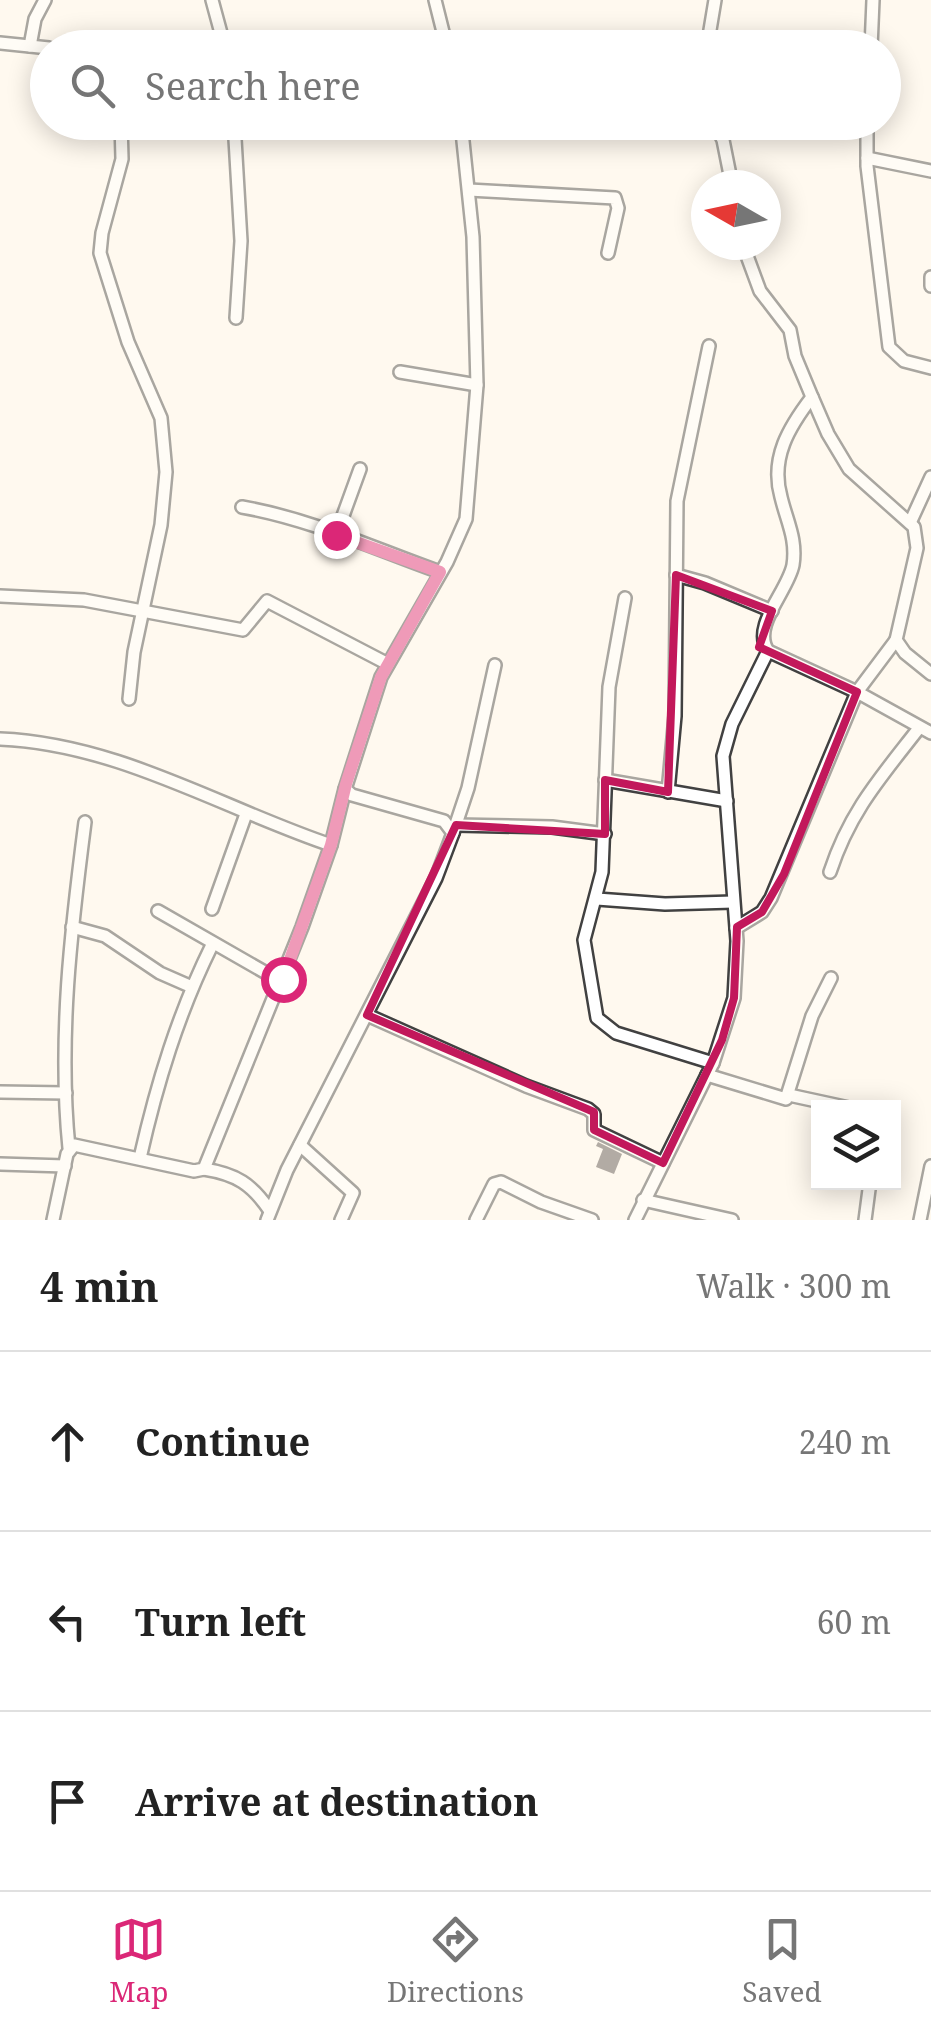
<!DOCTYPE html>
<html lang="en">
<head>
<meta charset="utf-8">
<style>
	body { margin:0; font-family:"Noto Serif",serif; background:#f6f6f6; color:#222 }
	.controls { position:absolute; right:30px; bottom:30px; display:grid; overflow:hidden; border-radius:0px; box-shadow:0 5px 25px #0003 }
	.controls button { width:90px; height:90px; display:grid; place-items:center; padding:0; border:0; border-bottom:2px solid #e0e0e0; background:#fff; color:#222; font:50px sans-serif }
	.compass { position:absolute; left:691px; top:170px; width:90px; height:90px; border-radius:50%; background:#fff; box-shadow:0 5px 25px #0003; rotate:279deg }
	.stop { position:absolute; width:30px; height:30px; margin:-22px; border:8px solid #db2777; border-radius:50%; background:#fff }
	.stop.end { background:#db2777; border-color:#fff; box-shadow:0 2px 10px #0008 }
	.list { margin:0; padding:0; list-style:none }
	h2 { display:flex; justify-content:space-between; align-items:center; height:130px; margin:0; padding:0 40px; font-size:42px }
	h2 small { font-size:32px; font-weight:400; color:#767676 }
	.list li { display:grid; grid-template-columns:65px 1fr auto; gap:30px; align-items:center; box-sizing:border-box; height:180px; padding:0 40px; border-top:2px solid #e0e0e0 }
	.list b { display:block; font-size:38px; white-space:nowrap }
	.list em { font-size:32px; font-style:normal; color:#767676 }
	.icon { flex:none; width:55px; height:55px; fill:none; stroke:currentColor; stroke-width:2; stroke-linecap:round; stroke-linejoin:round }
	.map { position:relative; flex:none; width:931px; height:1220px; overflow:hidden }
	.search { position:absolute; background:#fff; box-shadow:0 5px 25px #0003; left:30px; right:30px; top:30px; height:110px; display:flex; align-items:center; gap:25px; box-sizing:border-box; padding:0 35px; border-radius:55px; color:#767676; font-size:38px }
	.sheet { height:670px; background:#fff }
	nav { display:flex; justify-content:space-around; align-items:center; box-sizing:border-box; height:140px; border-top:2px solid #e0e0e0; background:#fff; font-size:28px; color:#767676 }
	nav a { display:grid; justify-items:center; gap:5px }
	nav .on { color:#db2777 }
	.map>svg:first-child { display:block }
	.building { fill:#564d4a }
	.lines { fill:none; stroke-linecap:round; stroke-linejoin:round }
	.street-casing { stroke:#414141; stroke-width:16 }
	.street { stroke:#fff; stroke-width:11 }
	.route { stroke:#db2777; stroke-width:12 }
	.marked { fill:none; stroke:#c2185b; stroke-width:8; stroke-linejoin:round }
</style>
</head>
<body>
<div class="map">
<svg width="931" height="1220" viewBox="0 0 931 1220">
	<rect width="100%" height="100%" fill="#fff9ef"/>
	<path class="building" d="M598,1142L622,1154L614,1174L596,1167L603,1149L596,1146Z"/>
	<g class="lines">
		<g class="street-casing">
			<g id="street">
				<path d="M212,0L225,48"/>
				<path d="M435,0L447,48"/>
				<path d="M0,43L49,48"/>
				<path d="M30,46L35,19L45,0"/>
				<path d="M215,48L297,39L369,48"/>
				<path d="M707,48L715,0"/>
				<path d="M871,48L873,0"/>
				<path d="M121,122L122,159L102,233L100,253L128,342L161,418L166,472L161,525L134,652L129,699"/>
				<path d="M234,122L241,241L236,318"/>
				<path d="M714,122L723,140L732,185"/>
				<path d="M867,122V166L889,347L904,361L931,368"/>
				<path d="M867,158L931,171"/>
				<path d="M469,190L615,198L618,208L608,253"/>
				<path d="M743,245L760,291L790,330L795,356L812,397C789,427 770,458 781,497C787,522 797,539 793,565C788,591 751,626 768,651L857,692L931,733"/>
				<path d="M931,277V286"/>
				<path d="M400,372L477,385"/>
				<path d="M812,397L828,434L849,469L914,527L917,548L896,640L905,653L931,674"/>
				<path d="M242,507C311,519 375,549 440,572"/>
				<path d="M910,523L931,477"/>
				<path d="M336,535L360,469"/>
				<path d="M676,575L705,583L772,611"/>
				<path d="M0,596L84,600L243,630L267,601L388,664"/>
				<path d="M625,598L609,687L602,872L584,940L597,1018L616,1033L713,1063"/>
				<path d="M0,739C119,744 221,808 331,845"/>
				<path d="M605,780L727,801"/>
				<path d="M668,792L675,716L677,501L709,346"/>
				<path d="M456,825L552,827L605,834"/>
				<path d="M453,833L468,788L495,665"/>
				<path d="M830,872C850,811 881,777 919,728"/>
				<path d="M597,899L665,904L733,902"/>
				<path d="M212,909L246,814"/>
				<path d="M158,911L282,982"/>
				<path d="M72,927L105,936L160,973L192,987"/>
				<path d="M736,928L762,912L771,898L857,692L896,640"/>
				<path d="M367,1015L526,1086L588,1109L594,1114V1130L663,1163"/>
				<path d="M707,1075L786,1099L812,1016L831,978"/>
				<path d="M0,1092L66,1093"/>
				<path d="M789,1095L849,1108"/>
				<path d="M300,1145L353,1193L341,1220"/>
				<path d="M69,1148C58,1039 71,930 85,822"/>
				<path d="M140,1158C157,1083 178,1014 212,945"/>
				<path d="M0,1164L65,1166"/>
				<path d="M204,1169C236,1174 252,1184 270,1211"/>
				<path d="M643,1200L732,1220"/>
				<path d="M53,1220L67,1154L74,1145L194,1171L204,1169L302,927L331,845L345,789"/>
				<path d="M267,1220L287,1170L436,878L453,833L444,821L352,795L345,789L381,677L447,562L466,519L477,385L473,237L461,122"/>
				<path d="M476,1220L494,1184L501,1182L541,1202L592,1220"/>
				<path d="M635,1220L713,1063L734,998L737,941L723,756L732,724L768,651"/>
				<path d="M865,1220L870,1182"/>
				<path d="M920,1220L931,1166"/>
			</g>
		</g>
		<use href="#street" class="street"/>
	</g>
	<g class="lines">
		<path class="route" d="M283,979L331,845L346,784L381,677L440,572L336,535"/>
	</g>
	<path d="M0 0H931V1220H0ZM676,575L772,611L759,647L857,692L784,874L762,912L737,927L734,998L722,1040L663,1163L594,1130V1112L367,1015L456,825L605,834V780L668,792Z" fill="#fff9ef" fill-opacity=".55" fill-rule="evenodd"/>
	<path class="marked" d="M676,575L772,611L759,647L857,692L784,874L762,912L737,927L734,998L722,1040L663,1163L594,1130V1112L367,1015L456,825L605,834V780L668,792Z"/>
</svg>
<div class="controls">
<button><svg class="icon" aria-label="layers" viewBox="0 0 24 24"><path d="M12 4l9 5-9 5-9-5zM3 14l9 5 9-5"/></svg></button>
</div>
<svg class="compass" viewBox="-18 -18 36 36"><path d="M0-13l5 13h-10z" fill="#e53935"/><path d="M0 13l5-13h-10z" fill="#767676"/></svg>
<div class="stop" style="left:283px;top:979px"></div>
<div class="stop end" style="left:336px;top:535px"></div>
<div class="search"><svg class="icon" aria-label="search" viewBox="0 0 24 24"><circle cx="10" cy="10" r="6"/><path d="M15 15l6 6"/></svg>Search here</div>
</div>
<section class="sheet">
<h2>4 min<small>Walk · 300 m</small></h2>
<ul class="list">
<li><svg class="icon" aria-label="ahead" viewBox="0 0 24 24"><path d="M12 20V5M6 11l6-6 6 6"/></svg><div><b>Continue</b></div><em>240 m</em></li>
<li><svg class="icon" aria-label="left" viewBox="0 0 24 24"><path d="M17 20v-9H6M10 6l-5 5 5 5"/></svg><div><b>Turn left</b></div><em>60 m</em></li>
<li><svg class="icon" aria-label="arrive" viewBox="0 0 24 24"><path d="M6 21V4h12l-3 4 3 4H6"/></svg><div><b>Arrive at destination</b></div></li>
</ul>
</section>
<nav>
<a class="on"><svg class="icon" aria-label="map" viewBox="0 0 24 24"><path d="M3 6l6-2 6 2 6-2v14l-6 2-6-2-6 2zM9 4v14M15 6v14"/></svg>Map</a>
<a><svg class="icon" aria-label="directions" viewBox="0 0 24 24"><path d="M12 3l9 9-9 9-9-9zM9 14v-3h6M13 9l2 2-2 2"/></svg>Directions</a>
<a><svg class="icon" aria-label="saved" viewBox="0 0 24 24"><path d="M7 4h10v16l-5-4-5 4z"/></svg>Saved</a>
</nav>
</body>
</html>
